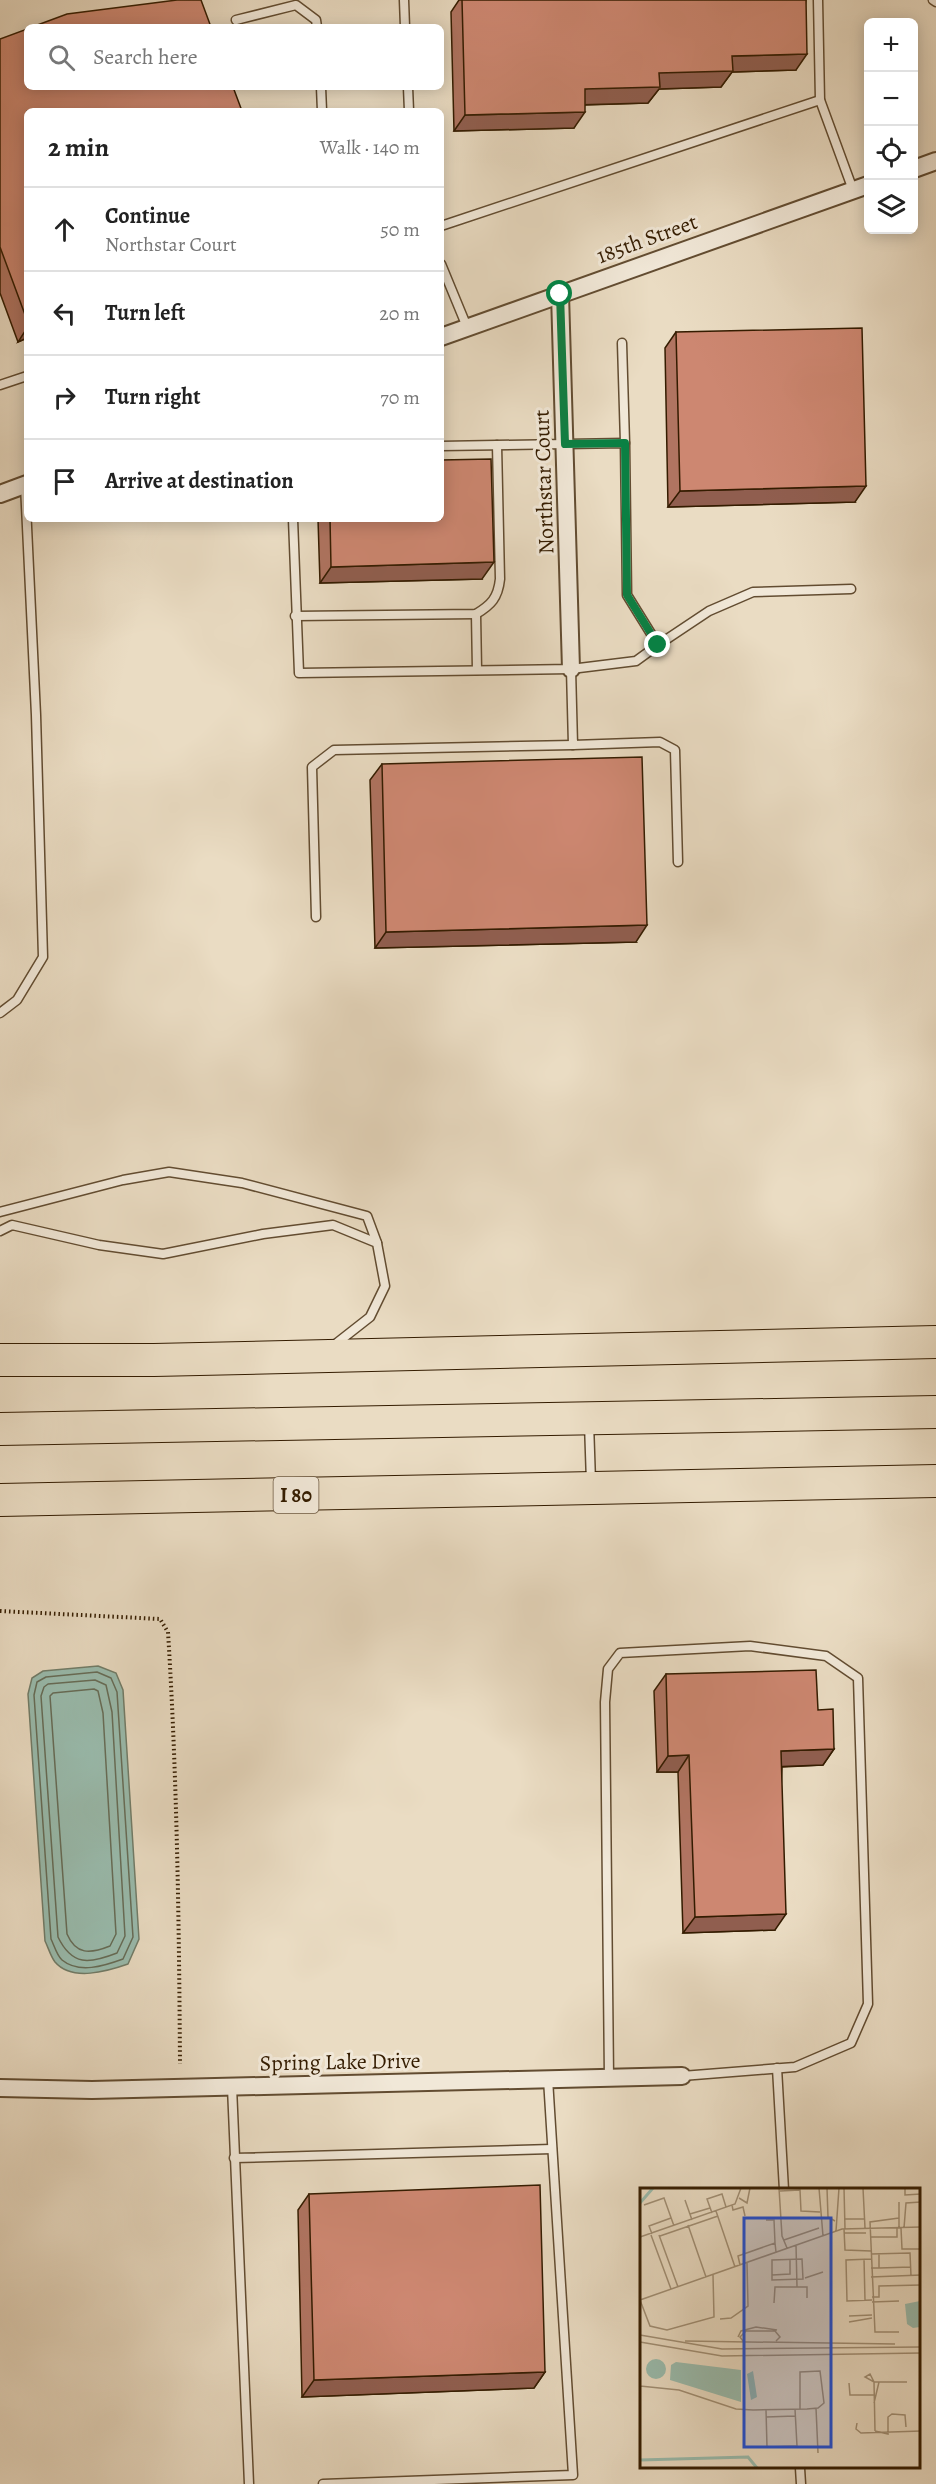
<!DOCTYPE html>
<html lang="en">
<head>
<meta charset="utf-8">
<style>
	body { margin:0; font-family:Alegreya,serif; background:#f6f6f6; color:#222 }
	.controls { position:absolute; right:18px; top:18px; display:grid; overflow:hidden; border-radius:9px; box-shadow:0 3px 15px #0003 }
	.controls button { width:54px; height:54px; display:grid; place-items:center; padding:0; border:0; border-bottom:2px solid #e0e0e0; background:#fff; color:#222; font:30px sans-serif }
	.stop { position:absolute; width:18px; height:18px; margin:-14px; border:4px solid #0b8043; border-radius:50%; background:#fff }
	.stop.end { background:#0b8043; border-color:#fff; box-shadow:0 2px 6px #0008 }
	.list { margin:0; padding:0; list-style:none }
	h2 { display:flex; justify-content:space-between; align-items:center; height:78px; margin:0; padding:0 24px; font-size:26px }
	h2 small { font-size:20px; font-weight:400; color:#767676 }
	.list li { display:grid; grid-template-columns:39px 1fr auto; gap:18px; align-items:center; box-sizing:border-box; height:84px; padding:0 24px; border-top:2px solid #e0e0e0 }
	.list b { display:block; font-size:22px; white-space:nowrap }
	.list p { margin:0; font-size:20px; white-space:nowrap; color:#767676 }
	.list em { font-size:20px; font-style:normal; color:#767676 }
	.icon { flex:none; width:33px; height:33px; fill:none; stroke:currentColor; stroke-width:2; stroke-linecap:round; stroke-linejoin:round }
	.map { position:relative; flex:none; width:936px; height:2484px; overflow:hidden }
	.search { position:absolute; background:#fff; box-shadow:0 3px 15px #0003; left:24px; top:24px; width:420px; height:66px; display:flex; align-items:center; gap:15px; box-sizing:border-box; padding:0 21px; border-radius:9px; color:#767676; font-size:22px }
	.panel { position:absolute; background:#fff; box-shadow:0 3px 15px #0003; left:24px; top:108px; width:420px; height:414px; border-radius:9px }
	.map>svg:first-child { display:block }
	.water { fill:#99bcae; stroke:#717c68; stroke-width:1.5 }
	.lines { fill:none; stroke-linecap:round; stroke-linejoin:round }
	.shore { stroke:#666c57; stroke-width:1.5 }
	.service-casing { stroke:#624c31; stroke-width:11 }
	.minor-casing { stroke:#624c31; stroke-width:20 }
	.motorway-casing { stroke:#341c00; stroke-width:34 }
	.path { stroke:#341c00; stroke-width:4; stroke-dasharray:1.5 3; stroke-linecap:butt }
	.service { stroke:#f1e8d8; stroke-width:8 }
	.minor { stroke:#f1e8d8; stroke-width:16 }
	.motorway { stroke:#eadcc3; stroke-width:32 }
	.wall { fill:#b07461; stroke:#341c00; stroke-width:1.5 }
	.shaded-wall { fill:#905e4f; stroke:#341c00; stroke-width:1.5 }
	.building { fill:#cd8771; stroke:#341c00; stroke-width:1.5 }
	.route { stroke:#0b8043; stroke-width:8 }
	.labels { text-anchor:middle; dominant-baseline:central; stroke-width:6; stroke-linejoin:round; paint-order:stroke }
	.shield { fill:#f1e8d8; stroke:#6d5941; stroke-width:1.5 }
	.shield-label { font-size:21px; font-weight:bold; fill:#341c00 }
	.street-label { font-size:22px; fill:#341c00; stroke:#f1e8d8 }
	.inset-river { fill:none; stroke:#99bcae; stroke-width:3 }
	.inset-road { fill:none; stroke:#a18f75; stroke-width:1.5 }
	.view { fill:#1d4ed8; fill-opacity:0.15; stroke:#1d4ed8; stroke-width:3 }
	.inset-edge { fill:none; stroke:#341c00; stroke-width:3 }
</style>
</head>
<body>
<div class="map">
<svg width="936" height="2484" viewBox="0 0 936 2484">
	<rect width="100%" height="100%" fill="#eadcc3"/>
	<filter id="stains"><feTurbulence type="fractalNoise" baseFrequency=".00333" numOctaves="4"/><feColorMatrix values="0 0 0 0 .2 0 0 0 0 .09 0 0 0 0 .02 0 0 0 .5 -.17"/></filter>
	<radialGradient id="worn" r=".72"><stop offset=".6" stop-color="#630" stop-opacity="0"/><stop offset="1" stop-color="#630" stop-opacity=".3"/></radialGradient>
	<path class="water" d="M98,1666L116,1673L123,1690L139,1939L128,1964C108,1971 72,1982 55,1962C51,1957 48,1947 45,1941L28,1694L32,1678L43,1671Z"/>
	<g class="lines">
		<g class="shore">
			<path d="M97,1672L111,1678L117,1692L133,1937L123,1959C104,1966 79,1974 62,1960C57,1956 54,1945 51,1939L34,1695L37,1682L46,1677Z"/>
			<path d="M95,1680L106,1685L112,1712L125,1936L117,1953C89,1964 72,1966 58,1937L41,1696L44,1687L48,1684Z"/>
			<path d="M94,1689L98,1691L103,1713L116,1934L110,1946C90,1954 76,1955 67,1934L50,1696L53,1693Z"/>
		</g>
		<g class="service-casing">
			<g id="service">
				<path d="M404,0L405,27"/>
				<path d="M818,0L820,100L853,190"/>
				<path d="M933,0L936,2"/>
				<path d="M236,20L296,5L316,20L317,27"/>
				<path d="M321,87L322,111"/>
				<path d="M408,87L409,111"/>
				<path d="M441,226L820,100"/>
				<path d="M441,264L467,327"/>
				<path d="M622,343L625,443"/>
				<path d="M0,385L27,376"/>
				<path d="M293,519L299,673L571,669L636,661L658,645L627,595L625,443L441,446"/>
				<path d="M476,614L477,670"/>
				<path d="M295,616L476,614C491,605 498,598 500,579L497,445"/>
				<path d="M658,645L709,611L753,592L851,589"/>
				<path d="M571,669L573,745L660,742L675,750L678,862"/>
				<path d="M316,917L312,767L334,750L573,745"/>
				<path d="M0,1013L17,1000L43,957L36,715L25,485"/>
				<path d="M0,1212L123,1180L169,1172L242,1183L367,1216L377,1243"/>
				<path d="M0,1231L12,1225L99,1245L163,1254L263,1234L333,1225L377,1243L385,1286L370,1317L333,1346"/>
				<path d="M589,1423L591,1482"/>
				<path d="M777,2068L784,2190"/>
				<path d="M609,2078L605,1702L608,1669L620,1653L750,1646L826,1656L858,1678L868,2004L851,2043L795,2067L682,2076"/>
				<path d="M232,2087L249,2484"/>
				<path d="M234,2158L552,2149"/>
				<path d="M800,2468L801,2484"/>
				<path d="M323,2484L573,2475L548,2079"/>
			</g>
		</g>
		<g class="minor-casing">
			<g id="minor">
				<path d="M914,169L936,161"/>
				<path d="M560,294L571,669"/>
				<path d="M441,337L868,185"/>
				<path d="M0,494L27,484"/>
				<path d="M0,2088L92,2090L682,2076"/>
			</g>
		</g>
		<g class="motorway-casing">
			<g id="motorway">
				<path d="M0,1360H154L936,1342"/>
				<path d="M0,1429L936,1412"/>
				<path d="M0,1500L936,1481"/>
			</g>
		</g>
		<path class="path" d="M0,1611L160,1619L168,1632C177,1776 179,1920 180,2064"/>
		<use href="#service" class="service"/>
		<use href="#minor" class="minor"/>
		<use href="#motorway" class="motorway"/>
	</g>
	<g class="wall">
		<path d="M459,0H806L796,70L732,72L721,87L659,89L648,103L585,105L574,128L454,131L451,12Z"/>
		<path d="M0,39L27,111V338L18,342L0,293Z"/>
		<path d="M676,332L855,502L668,507L665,348Z"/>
		<path d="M318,519H441L482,579L320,583Z"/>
		<path d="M382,764L636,942L375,948L370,780Z"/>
		<path d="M666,1674L818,1710L834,1749L823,1765L782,1767L775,1930L683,1933L678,1772H657L654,1691Z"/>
		<path d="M309,2194L545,2372L534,2388L302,2397L298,2210Z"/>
	</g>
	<g class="shaded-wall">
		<path d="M807,54L796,70L732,72L721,87L659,89L648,103L574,105L585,89L732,56Z"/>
		<path d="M585,112L574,128L454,131L465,115Z"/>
		<path d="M27,328V338L18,342Z"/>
		<path d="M866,486L855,502L668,507L680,491Z"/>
		<path d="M494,562L482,579L320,583L331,567Z"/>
		<path d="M647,925L636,942L375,948L386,932Z"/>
		<path d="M834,1749L823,1765L770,1767L781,1751Z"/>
		<path d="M689,1755L678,1772H657L668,1756Z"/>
		<path d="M786,1914L775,1930L683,1933L695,1917Z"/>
		<path d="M545,2372L534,2388L302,2397L314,2380Z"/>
	</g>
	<g class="building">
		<path d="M177,0H201L211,27H32L67,14Z"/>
		<path d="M462,0H806L807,54L732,56L733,71L659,73L660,87L585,89V112L465,115Z"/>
		<path d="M27,29V87H233L242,111H27V320L0,247V39Z"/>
		<path d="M862,328L866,486L680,491L676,332Z"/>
		<path d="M491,459L494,562L331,567L330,519H441V460Z"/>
		<path d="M642,757L647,925L386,932L382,764Z"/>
		<path d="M816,1670L818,1710L833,1709L834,1749L781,1751L786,1914L695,1917L689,1755L668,1756L666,1674Z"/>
		<path d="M540,2185L545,2372L314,2380L309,2194Z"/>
	</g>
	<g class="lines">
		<path class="route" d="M560,294L565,444L625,443L627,595L658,645"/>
	</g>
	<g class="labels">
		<rect class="shield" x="273.5" y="1477" width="45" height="36" rx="4.5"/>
		<g class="shield-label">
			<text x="296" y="1495">I 80</text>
		</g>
		<g class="street-label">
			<text transform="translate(647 239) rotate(-20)">185th Street</text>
			<text transform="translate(544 482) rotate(-92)">Northstar Court</text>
			<text transform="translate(340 2062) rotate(-1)">Spring Lake Drive</text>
		</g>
	</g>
	<g transform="translate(640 2188)">
		<rect width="280" height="280" fill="#eadcc3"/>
		<path d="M280,113V139L273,140L267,136L265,116ZM6 181a10 10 0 1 1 20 0a10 10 0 1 1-20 0ZM36,174L101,182V214L30,192L31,177ZM113,183L117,209L111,212L107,186Z" fill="#99bcae"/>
		<path class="inset-river" d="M0,15L13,0M0,272L108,269L117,280"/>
		<path class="inset-road" d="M139,0L142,48L147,60M179,0L183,48M187,0L188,29L195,33M204,0L205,41M223,0L225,40M265,0V7L281,6M140,3L160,2L161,23L180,24M99,10L107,15L110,0M45,12L52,32M259,14V40M4,17L24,10L34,38M92,17L93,22L103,19L105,28M76,23L95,79M72,25L67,11L82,6L86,19M50,26L70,20M205,31H224M126,32H134L135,55M48,37L66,89M261,40L262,61H281M264,40L266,15L281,14M204,41L205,62L231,63M196,43L199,0M204,45H226M12,46L9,38L31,30M11,47L31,101M19,47L38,99M20,48L78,28M0,49L95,16L101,0M231,49H257V40M144,52L179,40M156,57L157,99H167V110M231,66L270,65L271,88M162,71L163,91L132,92V72ZM224,71L225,112M231,71L206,72L207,113L232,112M100,77L98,68L135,55L136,64M231,80H239V66M239,80L271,79M132,87L150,86V71M231,89L281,87M165,90L183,84M232,109H239V98L281,97M0,112L202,41L281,39M0,112L10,138L27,142L74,129L73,87M232,114L259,113M134,115L135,99H157M209,128L232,127M80,131L91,130L108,118L107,75M209,134L232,130M259,144H235L230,34L259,30M0,147L82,161L281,159M98,149L101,143L116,139L137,142M45,153L255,156M103,153L100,149L106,143H135L140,149L136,153M0,154L82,168L281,165M0,177V204M209,195L210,207H234M0,198L39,202L96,221L113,222L167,221L178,220L184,215L180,183L160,184V221M234,215L239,194M176,220L178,265M126,222L127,259L157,258L155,221M126,229L155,228M217,235L216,241L221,245L281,243M235,243L234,194L230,186L225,189L234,194H267M235,243L248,246V229L252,226L265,227L266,239"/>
		<path class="view" d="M104,30H191V259H104Z"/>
		<rect width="280" height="280" class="inset-edge"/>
	</g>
	<rect width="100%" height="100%" filter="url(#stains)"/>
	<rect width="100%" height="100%" fill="url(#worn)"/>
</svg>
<div class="controls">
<button>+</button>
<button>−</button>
<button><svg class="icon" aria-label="locate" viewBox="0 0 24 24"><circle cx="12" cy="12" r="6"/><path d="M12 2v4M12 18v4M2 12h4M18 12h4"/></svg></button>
<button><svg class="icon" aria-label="layers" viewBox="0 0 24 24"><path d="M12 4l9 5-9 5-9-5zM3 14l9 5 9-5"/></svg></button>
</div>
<div class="stop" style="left:560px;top:294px"></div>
<div class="stop end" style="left:658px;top:645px"></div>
<div class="search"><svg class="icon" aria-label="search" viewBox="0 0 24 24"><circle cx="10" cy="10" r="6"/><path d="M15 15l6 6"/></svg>Search here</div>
<section class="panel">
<h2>2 min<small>Walk · 140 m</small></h2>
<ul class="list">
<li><svg class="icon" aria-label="ahead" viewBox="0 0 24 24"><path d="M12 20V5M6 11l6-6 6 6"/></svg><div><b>Continue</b><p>Northstar Court</p></div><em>50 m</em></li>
<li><svg class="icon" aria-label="left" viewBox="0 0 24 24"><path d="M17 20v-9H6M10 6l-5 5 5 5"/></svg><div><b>Turn left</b></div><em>20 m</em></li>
<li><svg class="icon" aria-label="right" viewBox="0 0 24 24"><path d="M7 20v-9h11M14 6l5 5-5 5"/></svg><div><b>Turn right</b></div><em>70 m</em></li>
<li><svg class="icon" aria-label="arrive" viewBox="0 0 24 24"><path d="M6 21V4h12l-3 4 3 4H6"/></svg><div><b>Arrive at destination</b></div></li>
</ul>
</section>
</div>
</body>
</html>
